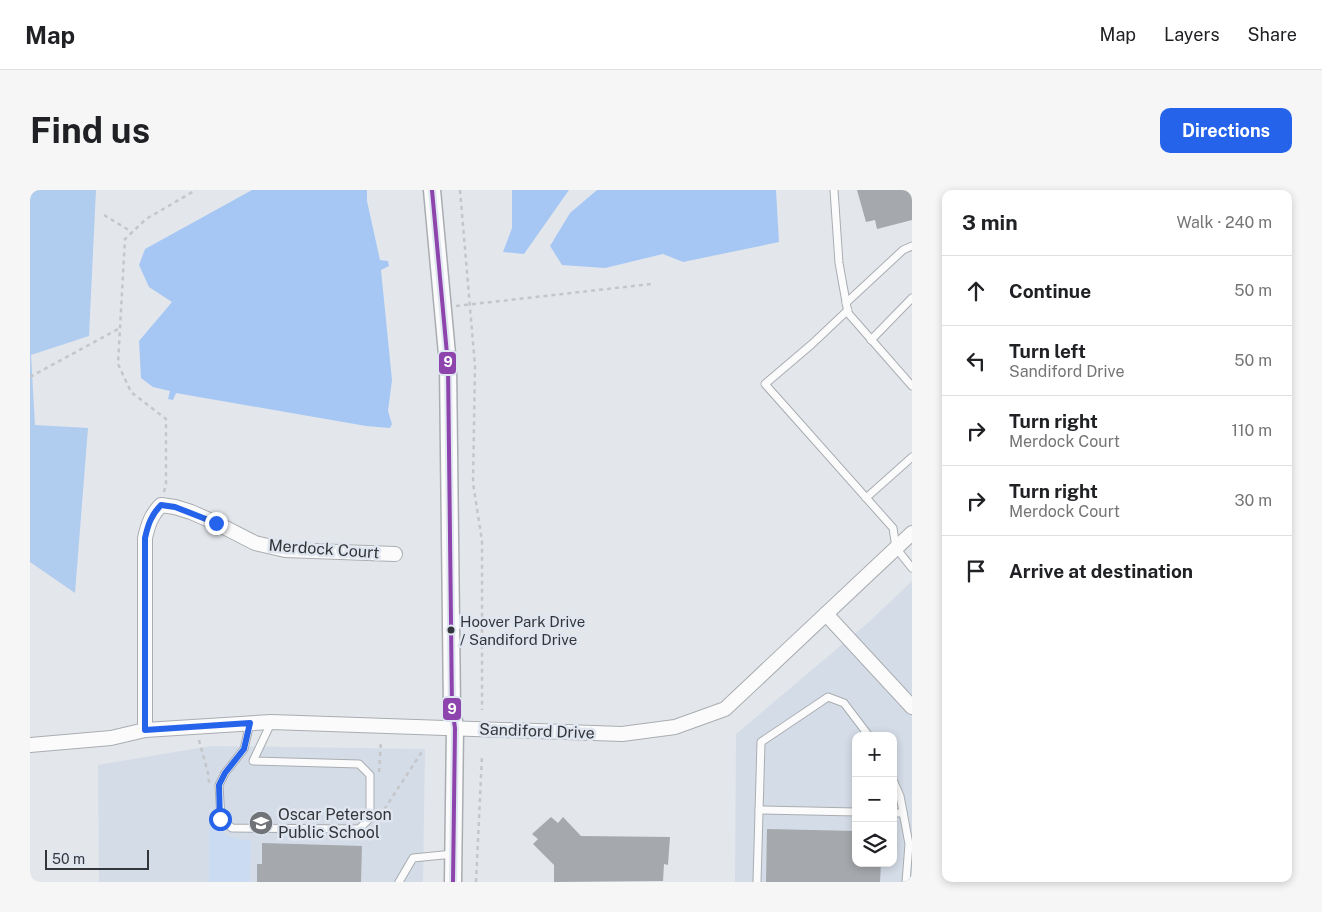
<!DOCTYPE html>
<html lang="en">
<head>
<meta charset="utf-8">
<style>
	body { margin:0; font-family:"Public Sans",sans-serif; background:#f6f6f6; color:#202124 }
	.controls { position:absolute; right:15px; bottom:15px; display:grid; overflow:hidden; border-radius:10px; box-shadow:0 2px 8px #0003 }
	.controls button { width:45px; height:45px; display:grid; place-items:center; padding:0; border:0; border-bottom:1px solid #e0e0e0; background:#fff; color:#202124; font:25px sans-serif }
	.scale { position:absolute; left:15px; bottom:12px; width:104px; box-sizing:border-box; padding-left:5px; border:2px solid #323539; border-top:0; font-size:14px; line-height:18px; white-space:nowrap; color:#323539; -webkit-text-stroke:4px #dfe6f0; paint-order:stroke }
	.stop { position:absolute; width:15px; height:15px; margin:-11px; border:4px solid #2563eb; border-radius:50%; background:#fff }
	.stop.end { background:#2563eb; border-color:#fff; box-shadow:0 1px 5px #0008 }
	.list { margin:0; padding:0; list-style:none }
	h2 { display:flex; justify-content:space-between; align-items:center; height:65px; margin:0; padding:0 20px; font-size:21px }
	h2 small { font-size:16px; font-weight:400; color:#757577 }
	.list li { display:grid; grid-template-columns:32px 1fr auto; gap:15px; align-items:center; box-sizing:border-box; height:70px; padding:0 20px; border-top:1px solid #e0e0e0 }
	.list b { display:block; font-size:19px; white-space:nowrap }
	.list p { margin:0; font-size:16px; white-space:nowrap; color:#757577 }
	.list em { font-size:16px; font-style:normal; color:#757577 }
	.icon { flex:none; width:28px; height:28px; fill:none; stroke:currentColor; stroke-width:2; stroke-linecap:round; stroke-linejoin:round }
	.map { position:relative; flex:none; width:882px; height:692px; overflow:hidden; border-radius:10px }
	header { display:flex; align-items:center; gap:30px; box-sizing:border-box; height:70px; padding:0 25px; background:#fff; border-bottom:1px solid #e0e0e0 }
	header strong { font-size:24px }
	nav { display:flex; gap:28px; margin-inline-start:auto; font-size:18px }
	.intro { display:flex; align-items:center; justify-content:space-between; box-sizing:border-box; height:120px; padding:0 30px }
	h1 { margin:0; font-size:35px }
	.button { padding:12px 22px; border-radius:10px; background:#2563eb; color:#fff; font-size:18px; font-weight:700 }
	main { display:flex; gap:30px; padding:0 30px }
	aside { flex:1; background:#fff; border-radius:10px; box-shadow:0 2px 8px #0003 }
	.map>svg:first-child { display:block }
	.built { fill:#d4dce7; fill-rule:evenodd }
	.green { fill:#cbdbf2 }
	.forest { fill:#b0ccef }
	.water { fill:#a6c7f4 }
	.building { fill:#a5a8ac }
	.lines { fill:none; stroke-linecap:round; stroke-linejoin:round }
	.service-casing { stroke:#a9adb1; stroke-width:9 }
	.minor-casing { stroke:#a9adb1; stroke-width:16 }
	.tertiary-casing { stroke:#a9adb1; stroke-width:19 }
	.path { stroke:#c5c6c9; stroke-width:2.5; stroke-dasharray:4 4; stroke-linecap:butt }
	.service { stroke:#fbfbfc; stroke-width:7 }
	.minor { stroke:#fbfbfc; stroke-width:14 }
	.tertiary { stroke:#fbfbfc; stroke-width:16 }
	.bus-1-casing { stroke:#dfe6f0; stroke-width:8 }
	.bus-1 { stroke:#8e44ad; stroke-width:4 }
	.route { stroke:#2563eb; stroke-width:6 }
	.bus-dot { fill:#323539; stroke:#dfe6f0; stroke-width:2 }
	.labels { text-anchor:middle; dominant-baseline:central; stroke-width:5; stroke-linejoin:round; paint-order:stroke }
	.bus-label { font-size:15px; fill:#323539; stroke:#dfe6f0; text-anchor:start }
	.street-label { font-size:16px; fill:#323539; stroke:#dfe6f0 }
	.poi-label { font-size:16px; fill:#323539; stroke:#dfe6f0; text-anchor:start }
	.line-badge { stroke:#dfe6f0; stroke-width:2 }
	.badge-label { font-size:14px; text-anchor:middle; font-weight:bold; fill:#fff }
</style>
</head>
<body>
<header>
<strong>Map</strong>
<nav><a>Map</a><a>Layers</a><a>Share</a></nav>
</header>
<div class="intro"><h1>Find us</h1><a class="button">Directions</a></div>
<main>
<div class="map">
<svg width="882" height="692" viewBox="0 0 882 692">
	<rect width="100%" height="100%" fill="#e3e7ec"/>
	<g class="built">
		<path d="M882,391V692H705L706,544L840,431ZM826,546H863V673H826Z"/>
		<path d="M181,556L395,559L393,692H69L68,575Z"/>
	</g>
	<path class="green" d="M179,634C194,645 202,649 221,651L220,692H179Z"/>
	<path class="forest" d="M0,0H66L59,146L1,165L5,235L58,238L45,403L0,372Z"/>
	<g class="water">
		<path d="M222,0H337V11L350,70L358,71L359,76L351,80L362,190L358,221L362,234L360,238L336,236L146,203L143,210L138,209L140,201L123,197L111,188L109,151L142,112L119,97L109,75L115,59Z"/>
		<path d="M482,0H539L494,64L473,62L482,38Z"/>
		<path d="M567,0H746L749,52L653,72L633,64L575,78L532,75L520,56L540,23Z"/>
	</g>
	<g class="building">
		<path d="M827,0H882V30L847,39L845,30L836,32Z"/>
		<path d="M521,627L528,633L533,627L551,646L640,647L638,675L634,674L633,691L524,692V675L503,654L508,649L502,644Z"/>
		<path d="M737,639L826,641V673H851L850,692H736Z"/>
		<path d="M232,653L332,656L331,692H227V674H232Z"/>
	</g>
	<g class="lines">
		<g class="service-casing">
			<g id="service">
				<path d="M804,0L809,73L818,123L882,196"/>
				<path d="M816,113L873,60L882,56"/>
				<path d="M818,120L782,154L735,194L863,338L866,358L882,378"/>
				<path d="M841,150L882,108"/>
				<path d="M836,308L882,267"/>
				<path d="M220,533L214,559L195,583L189,595L191,629L202,638L329,639L340,628V585L329,574L223,571L241,533"/>
				<path d="M863,590L870,606L879,654L876,692"/>
				<path d="M729,620L826,622"/>
				<path d="M863,623H873"/>
				<path d="M369,692L383,668L423,664"/>
				<path d="M727,692L731,552L798,507L814,513L839,546"/>
			</g>
		</g>
		<g class="minor-casing">
			<g id="minor">
				<path d="M796,424L882,517"/>
				<path d="M115,540V348C118,335 121,325 131,315L145,317L161,322L186,333L225,353L255,360L365,364"/>
				<path d="M0,555L81,548L115,540L241,532L592,544L645,537L695,519L882,343"/>
			</g>
		</g>
		<g class="tertiary-casing">
			<path id="tertiary" d="M402,0L418,175L422,518L425,538L423,692"/>
		</g>
		<g class="path">
			<path d="M430,0L445,176L443,293L452,351V520"/>
			<path d="M74,25L102,42"/>
			<path d="M426,116L621,94"/>
			<path d="M0,187L90,138"/>
			<path d="M134,302L136,294V229L101,202L88,174L95,49L116,29L166,0"/>
			<path d="M169,550L178,583L179,593"/>
			<path d="M349,582L351,550"/>
			<path d="M350,626L393,560"/>
			<path d="M446,692L452,566"/>
		</g>
		<use href="#service" class="service"/>
		<use href="#minor" class="minor"/>
		<use href="#tertiary" class="tertiary"/>
		<g class="bus-1-casing">
			<path id="bus-1" d="M402,0L418,175L422,518L425,538L423,692"/>
		</g>
		<use href="#bus-1" class="bus-1"/>
	</g>
	<g class="lines">
		<path class="route" d="M186,333L145,317L131,315C121,325 118,335 115,348V540L220,533L214,559L195,583L189,595L190,629"/>
	</g>
	<defs>
		<g id="school-disc" transform="scale(1.25)"><circle r="9.5" fill="#707378" stroke="#dfe6f0"/><path d="M0-5L7-2L0 1L-7-2ZM-4 1L0 2.5L4 1V4Q0 6-4 4Z" fill="#fff"/></g>
	</defs>
	<g fill-rule="evenodd">
		<use href="#school-disc" x="231" y="633"/>
	</g>
	<circle class="bus-dot" cx="421" cy="440" r="4.5"/>
	<g class="labels">
		<g class="bus-label">
			<text x="430" y="431">Hoover Park Drive<tspan x="430" dy="18">/ Sandiford Drive</tspan></text>
		</g>
		<g class="street-label">
			<text transform="translate(294 359) rotate(4)">Merdock Court</text>
			<text transform="translate(507 541) rotate(2)">Sandiford Drive</text>
		</g>
		<g class="poi-label">
			<text x="248" y="624">Oscar Peterson<tspan x="248" dy="18">Public School</tspan></text>
		</g>
	</g>
	<g class="line-badge">
		<rect x="408" y="161" width="19" height="24" rx="5" fill="#8e44ad"/>
		<rect x="412" y="507" width="20" height="24" rx="5" fill="#8e44ad"/>
	</g>
	<g class="badge-label">
		<text x="418" y="177">9</text>
		<text x="422" y="524">9</text>
	</g>
</svg>
<div class="controls">
<button>+</button>
<button>−</button>
<button><svg class="icon" aria-label="layers" viewBox="0 0 24 24"><path d="M12 4l9 5-9 5-9-5zM3 14l9 5 9-5"/></svg></button>
</div>
<div class="scale">50 m</div>
<div class="stop" style="left:190px;top:629px"></div>
<div class="stop end" style="left:186px;top:333px"></div>
</div>
<aside>
<h2>3 min<small>Walk · 240 m</small></h2>
<ul class="list">
<li><svg class="icon" aria-label="ahead" viewBox="0 0 24 24"><path d="M12 20V5M6 11l6-6 6 6"/></svg><div><b>Continue</b></div><em>50 m</em></li>
<li><svg class="icon" aria-label="left" viewBox="0 0 24 24"><path d="M17 20v-9H6M10 6l-5 5 5 5"/></svg><div><b>Turn left</b><p>Sandiford Drive</p></div><em>50 m</em></li>
<li><svg class="icon" aria-label="right" viewBox="0 0 24 24"><path d="M7 20v-9h11M14 6l5 5-5 5"/></svg><div><b>Turn right</b><p>Merdock Court</p></div><em>110 m</em></li>
<li><svg class="icon" aria-label="right" viewBox="0 0 24 24"><path d="M7 20v-9h11M14 6l5 5-5 5"/></svg><div><b>Turn right</b><p>Merdock Court</p></div><em>30 m</em></li>
<li><svg class="icon" aria-label="arrive" viewBox="0 0 24 24"><path d="M6 21V4h12l-3 4 3 4H6"/></svg><div><b>Arrive at destination</b></div></li>
</ul>
</aside>
</main>
</body>
</html>
